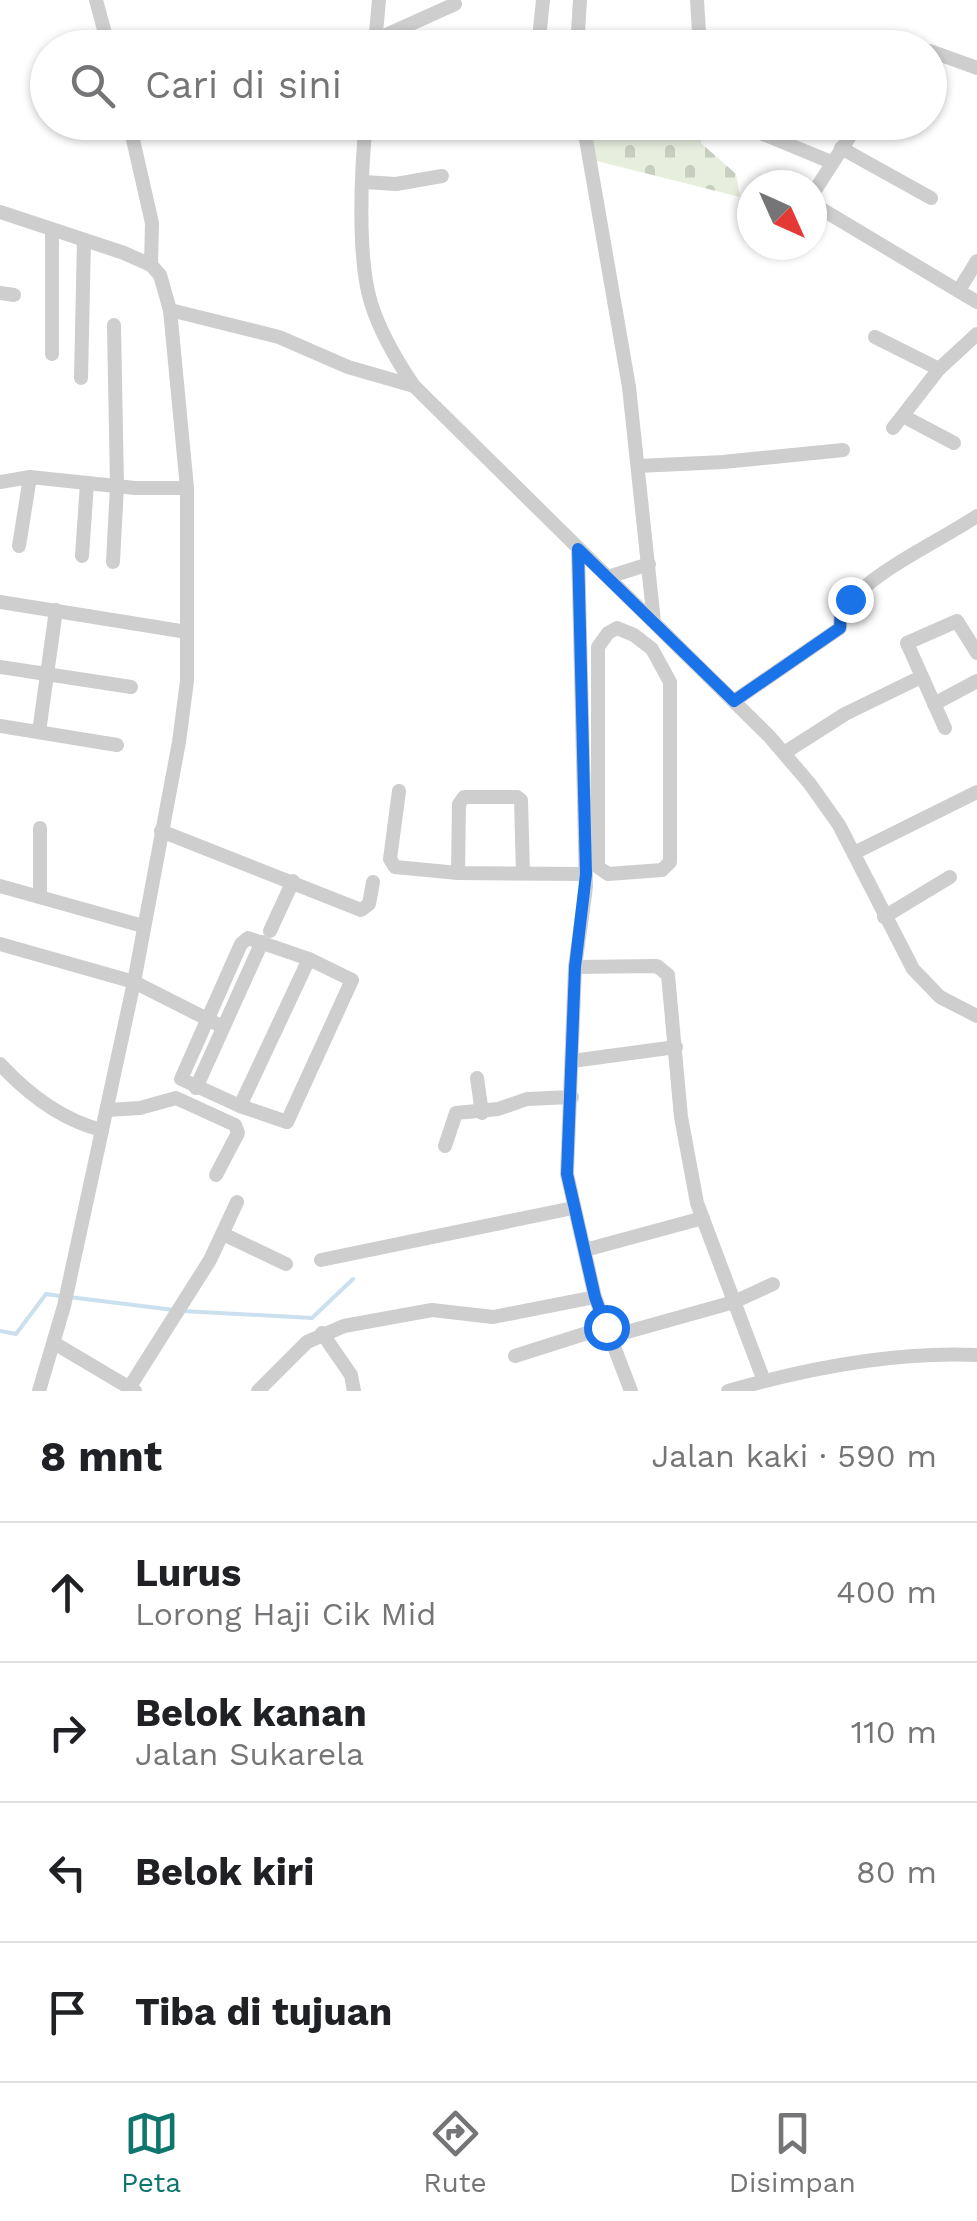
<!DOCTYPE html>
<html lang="id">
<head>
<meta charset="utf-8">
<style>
	body { margin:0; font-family:"Work Sans",sans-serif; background:#f6f6f6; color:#202124 }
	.compass { position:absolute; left:737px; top:170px; width:90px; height:90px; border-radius:50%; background:#fff; box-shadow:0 2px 8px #0004; rotate:135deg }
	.stop { position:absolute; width:30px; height:30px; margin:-22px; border:8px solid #1a73e8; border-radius:50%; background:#fff }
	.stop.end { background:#1a73e8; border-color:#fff; box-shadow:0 2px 10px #0008 }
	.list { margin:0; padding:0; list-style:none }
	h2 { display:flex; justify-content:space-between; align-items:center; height:130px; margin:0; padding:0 40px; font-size:42px }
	h2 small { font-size:32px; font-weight:400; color:#757577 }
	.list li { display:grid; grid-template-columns:65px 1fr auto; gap:30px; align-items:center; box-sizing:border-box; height:140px; padding:0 40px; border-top:2px solid #e0e0e0 }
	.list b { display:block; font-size:38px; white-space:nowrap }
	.list p { margin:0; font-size:32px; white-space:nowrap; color:#757577 }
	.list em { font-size:32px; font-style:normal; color:#757577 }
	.icon { flex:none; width:55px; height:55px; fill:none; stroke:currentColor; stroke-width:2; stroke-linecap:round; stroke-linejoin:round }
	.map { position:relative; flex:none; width:977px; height:1391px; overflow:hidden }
	.search { position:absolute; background:#fff; box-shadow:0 2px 8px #0004; left:30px; right:30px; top:30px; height:110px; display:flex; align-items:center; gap:25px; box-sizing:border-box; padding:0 35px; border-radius:55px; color:#757577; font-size:38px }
	.sheet { height:690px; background:#fff }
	nav { display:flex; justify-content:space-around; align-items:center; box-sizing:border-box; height:140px; border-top:2px solid #e0e0e0; background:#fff; font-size:28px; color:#757577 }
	nav a { display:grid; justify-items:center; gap:5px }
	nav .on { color:#0f766e }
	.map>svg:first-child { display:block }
	.cemetery { fill:url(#cemetery-stones) }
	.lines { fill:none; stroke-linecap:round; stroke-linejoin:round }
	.stream { stroke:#cae0ee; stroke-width:4 }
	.street { stroke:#cecece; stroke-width:14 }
	.route { stroke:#1a73e8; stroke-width:12 }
</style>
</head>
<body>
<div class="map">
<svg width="977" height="1391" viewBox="0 0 977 1391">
	<defs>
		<pattern id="cemetery-stones" width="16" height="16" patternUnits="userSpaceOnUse" patternTransform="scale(2.5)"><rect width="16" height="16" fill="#e7eede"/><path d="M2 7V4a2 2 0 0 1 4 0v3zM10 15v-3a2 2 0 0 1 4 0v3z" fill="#c7cdbf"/></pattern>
	</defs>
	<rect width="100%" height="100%" fill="#fff"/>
	<path class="cemetery" d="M584,123H698L701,143L736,174L740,197L585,158Z"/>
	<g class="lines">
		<g class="stream">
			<path d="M69,1297L174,1310"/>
			<path d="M183,1311L312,1318L353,1279"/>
			<path d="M0,1331L16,1334L46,1294L60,1296"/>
		</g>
		<g class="street">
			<path d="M96,0L109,48"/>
			<path d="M697,0L700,48"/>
			<path d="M375,40L455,4"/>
			<path d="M375,44L379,0"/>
			<path d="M538,48L543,0"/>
			<path d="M577,48L580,0"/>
			<path d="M930,51L977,68"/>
			<path d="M129,122L152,223L151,265"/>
			<path d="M366,122C361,170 357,258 371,303C380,332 397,361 414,386L769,736L810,784L839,825L913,969L940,997L977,1016"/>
			<path d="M583,122L629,387L654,622"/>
			<path d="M734,122L831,162"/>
			<path d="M133,135L170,122"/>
			<path d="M841,148L931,198"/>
			<path d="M364,182L396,184L442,176"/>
			<path d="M812,195L859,122"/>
			<path d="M812,200L818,207L977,302"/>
			<path d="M0,212L124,253L151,265L160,275L170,310L187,488V681L179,742L134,982L64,1306L39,1391"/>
			<path d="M52,230V354"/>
			<path d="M959,290L977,261"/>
			<path d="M0,293L14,295"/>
			<path d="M170,310L279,337L348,367L414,386"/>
			<path d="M875,337L939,369"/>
			<path d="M81,378L84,240"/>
			<path d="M903,416L954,443"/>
			<path d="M893,428L939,369L977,334"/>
			<path d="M638,466L723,462L843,450"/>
			<path d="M0,482L30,477L135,488H187"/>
			<path d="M19,546L30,477"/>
			<path d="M578,549L586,887L575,967L567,1174L595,1297L631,1391"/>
			<path d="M82,556L87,483"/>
			<path d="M113,562L117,486L114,325"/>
			<path d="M608,577L649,564"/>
			<path d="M0,602L187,632"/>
			<path d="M617,628L634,635L652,649L670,682V862L662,870L608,874L598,867V647L608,633Z"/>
			<path d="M0,667L131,687"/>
			<path d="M734,701L840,628L841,609C878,568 931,546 977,516"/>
			<path d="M934,704L977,681"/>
			<path d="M0,726L117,745"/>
			<path d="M945,728L907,643L957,621L977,653"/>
			<path d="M39,732L56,610"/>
			<path d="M784,753L845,714L921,677"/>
			<path d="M399,791L390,859L395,867L458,873L586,874"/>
			<path d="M40,828V897"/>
			<path d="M161,831L361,910L369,904L373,882"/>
			<path d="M854,853L977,792"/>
			<path d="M458,873L459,804L464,797H517L521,800L523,873"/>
			<path d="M0,886L143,926"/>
			<path d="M884,917L950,877"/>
			<path d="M270,931L293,881"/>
			<path d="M248,938L309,959L352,980L287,1122L240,1106L181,1079L241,944Z"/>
			<path d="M0,944L134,982L223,1027"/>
			<path d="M575,967L657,966L668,975L681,1117L697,1203L764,1381"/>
			<path d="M572,1061L676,1047"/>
			<path d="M0,1064C28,1094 61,1120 102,1130"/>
			<path d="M477,1078L482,1113"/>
			<path d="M196,1088L262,942"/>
			<path d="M240,1106L309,959"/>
			<path d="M107,1110L140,1108L176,1098L235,1125L238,1133L216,1175"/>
			<path d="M445,1146L456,1113L498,1109L527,1099L572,1097"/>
			<path d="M223,1234L286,1264"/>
			<path d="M585,1250L703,1218"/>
			<path d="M321,1260L573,1208"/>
			<path d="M322,1333L351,1375L354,1391"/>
			<path d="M609,1337L734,1302L773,1284"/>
			<path d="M54,1343L135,1391"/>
			<path d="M515,1356L606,1327"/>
			<path d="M129,1388L210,1260L237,1202"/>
			<path d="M258,1391L307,1342L344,1326L432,1310L493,1317L595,1297"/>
			<path d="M728,1391C808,1368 893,1351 977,1355"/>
		</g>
	</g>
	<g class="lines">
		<path class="route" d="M606,1327L595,1297L567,1174L575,967L586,874L578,549L734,701L840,628L841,608L850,599"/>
	</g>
</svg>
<svg class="compass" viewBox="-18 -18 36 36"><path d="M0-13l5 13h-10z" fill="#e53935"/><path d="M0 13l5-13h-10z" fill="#757577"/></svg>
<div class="stop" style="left:606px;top:1327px"></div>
<div class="stop end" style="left:850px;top:599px"></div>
<div class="search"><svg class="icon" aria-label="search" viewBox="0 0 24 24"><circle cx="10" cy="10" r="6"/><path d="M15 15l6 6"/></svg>Cari di sini</div>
</div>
<section class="sheet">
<h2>8 mnt<small>Jalan kaki · 590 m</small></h2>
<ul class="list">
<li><svg class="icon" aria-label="ahead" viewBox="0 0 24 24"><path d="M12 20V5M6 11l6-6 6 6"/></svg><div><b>Lurus</b><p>Lorong Haji Cik Mid</p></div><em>400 m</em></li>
<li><svg class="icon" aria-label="right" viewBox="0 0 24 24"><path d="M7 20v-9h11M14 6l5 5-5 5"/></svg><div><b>Belok kanan</b><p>Jalan Sukarela</p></div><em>110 m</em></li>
<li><svg class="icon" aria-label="left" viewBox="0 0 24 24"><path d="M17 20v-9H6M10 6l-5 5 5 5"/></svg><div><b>Belok kiri</b></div><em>80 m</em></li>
<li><svg class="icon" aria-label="arrive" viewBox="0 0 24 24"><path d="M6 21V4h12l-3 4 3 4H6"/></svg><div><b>Tiba di tujuan</b></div></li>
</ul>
</section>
<nav>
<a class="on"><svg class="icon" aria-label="map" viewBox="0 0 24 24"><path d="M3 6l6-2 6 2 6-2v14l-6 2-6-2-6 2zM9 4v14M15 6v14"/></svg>Peta</a>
<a><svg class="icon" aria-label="directions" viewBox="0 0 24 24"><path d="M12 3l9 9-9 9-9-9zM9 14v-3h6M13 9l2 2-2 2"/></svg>Rute</a>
<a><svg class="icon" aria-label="saved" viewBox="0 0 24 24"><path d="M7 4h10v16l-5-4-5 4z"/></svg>Disimpan</a>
</nav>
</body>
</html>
